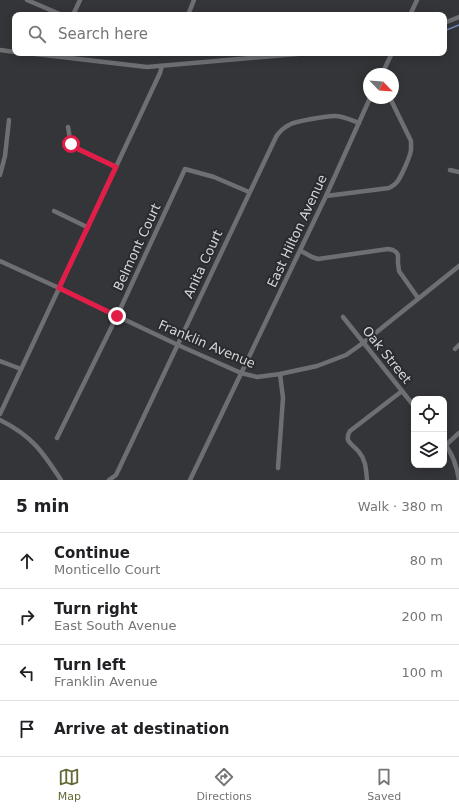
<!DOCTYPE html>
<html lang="en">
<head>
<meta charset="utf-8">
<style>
	body { margin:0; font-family:"DejaVu Sans",sans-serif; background:#f6f6f6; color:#202124 }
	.controls { position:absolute; right:12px; bottom:12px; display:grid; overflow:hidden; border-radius:8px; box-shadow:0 2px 10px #0003 }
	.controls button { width:36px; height:36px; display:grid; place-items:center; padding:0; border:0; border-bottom:1px solid #e0e0e0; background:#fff; color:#202124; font:20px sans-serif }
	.compass { position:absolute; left:363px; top:68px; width:36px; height:36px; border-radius:50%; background:#fff; box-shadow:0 2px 10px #0003; rotate:115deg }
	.stop { position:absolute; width:12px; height:12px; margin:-9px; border:3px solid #e11d48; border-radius:50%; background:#fff }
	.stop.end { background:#e11d48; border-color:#fff; box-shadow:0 1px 4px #0008 }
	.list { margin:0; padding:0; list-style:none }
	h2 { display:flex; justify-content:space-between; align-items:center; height:52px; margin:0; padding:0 16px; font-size:17px }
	h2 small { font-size:13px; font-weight:400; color:#757577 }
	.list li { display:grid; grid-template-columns:26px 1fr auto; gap:12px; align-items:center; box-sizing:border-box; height:56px; padding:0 16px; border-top:1px solid #e0e0e0 }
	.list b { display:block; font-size:15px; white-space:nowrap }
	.list p { margin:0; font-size:13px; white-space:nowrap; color:#757577 }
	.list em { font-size:13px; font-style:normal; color:#757577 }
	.icon { flex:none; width:22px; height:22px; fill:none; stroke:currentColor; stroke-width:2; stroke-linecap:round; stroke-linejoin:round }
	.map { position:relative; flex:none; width:459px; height:480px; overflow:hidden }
	.search { position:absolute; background:#fff; box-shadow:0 2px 10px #0003; left:12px; right:12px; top:12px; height:44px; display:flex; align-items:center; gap:10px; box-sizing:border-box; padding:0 14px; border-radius:8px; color:#757577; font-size:15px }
	.sheet { height:276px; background:#fff }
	nav { display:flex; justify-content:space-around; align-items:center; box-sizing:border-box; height:56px; border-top:1px solid #e0e0e0; background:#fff; font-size:11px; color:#757577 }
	nav a { display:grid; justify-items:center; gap:2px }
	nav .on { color:#646934 }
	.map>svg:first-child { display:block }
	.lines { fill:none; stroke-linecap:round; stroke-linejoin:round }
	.stream { stroke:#7089bc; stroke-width:1.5 }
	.minor { stroke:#6d6f73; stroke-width:4.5 }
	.route { stroke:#e11d48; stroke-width:5 }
	.labels { text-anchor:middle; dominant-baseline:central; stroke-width:4; stroke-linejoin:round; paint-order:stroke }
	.street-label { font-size:13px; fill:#d4d5d7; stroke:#292b2e }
</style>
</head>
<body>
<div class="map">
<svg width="459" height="480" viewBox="0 0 459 480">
	<rect width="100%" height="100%" fill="#333538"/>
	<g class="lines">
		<path class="stream" d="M444,31L459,25"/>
		<g class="minor">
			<path d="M27,0L62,15"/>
			<path d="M73,15L80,0"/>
			<path d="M188,15L194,0"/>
			<path d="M410,15L417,0"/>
			<path d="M444,23L459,17"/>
			<path d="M0,50L15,52"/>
			<path d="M27,53L147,67L308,53"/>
			<path d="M382,74L392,53"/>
			<path d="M68,127C70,137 69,143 78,149L116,167"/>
			<path d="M450,170L459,172"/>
			<path d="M0,175L5,156L9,120"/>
			<path d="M326,196L389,188C392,186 395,185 397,182C401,177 410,157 411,150C411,147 411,144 411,141L390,98"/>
			<path d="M54,211L87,227"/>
			<path d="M301,251L312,257L318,259L388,249L393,250L396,252L398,255V263L399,271L418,298"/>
			<path d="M0,261L59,288L117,316L178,345L241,373L257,377L280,374L317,366L346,355L363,343L459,266"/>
			<path d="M343,317L414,406"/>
			<path d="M455,349L459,345"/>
			<path d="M0,361L21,369"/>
			<path d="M0,414L160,73L162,66"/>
			<path d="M0,420C32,436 42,451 61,480"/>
			<path d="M57,438L117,316L185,169L214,177L249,192"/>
			<path d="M444,443C452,453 457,467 459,480"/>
			<path d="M446,445L459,433"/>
			<path d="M278,468L283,398L280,374"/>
			<path d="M109,480L116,475L117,473L276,137C279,132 283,128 289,125C295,121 327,116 335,116C343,116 351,120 359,123"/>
			<path d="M190,480L326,196L370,98"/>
			<path d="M367,480C366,470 366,460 359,452C356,448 350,444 348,440C347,436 348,434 350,431L402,391"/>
		</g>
	</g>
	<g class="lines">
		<path class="route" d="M71,144L78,149L116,167L59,288L117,316"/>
	</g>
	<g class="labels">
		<g class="street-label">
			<text transform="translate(297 231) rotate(-65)">East Hilton Avenue</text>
			<text transform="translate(137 247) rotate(-65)">Belmont Court</text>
			<text transform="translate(203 264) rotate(-65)">Anita Court</text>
			<text transform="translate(207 344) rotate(23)">Franklin Avenue</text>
			<text transform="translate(387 355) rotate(51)">Oak Street</text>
		</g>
	</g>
</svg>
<div class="controls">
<button><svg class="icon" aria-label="locate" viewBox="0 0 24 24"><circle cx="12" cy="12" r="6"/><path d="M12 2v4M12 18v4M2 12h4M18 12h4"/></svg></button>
<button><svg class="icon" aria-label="layers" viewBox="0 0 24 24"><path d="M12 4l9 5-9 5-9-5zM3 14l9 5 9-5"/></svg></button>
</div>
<svg class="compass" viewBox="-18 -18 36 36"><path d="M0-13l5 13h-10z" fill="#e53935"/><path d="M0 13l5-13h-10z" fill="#757577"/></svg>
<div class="stop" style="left:71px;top:144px"></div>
<div class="stop end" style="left:117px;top:316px"></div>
<div class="search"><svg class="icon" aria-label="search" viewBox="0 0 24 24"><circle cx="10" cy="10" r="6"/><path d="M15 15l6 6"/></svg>Search here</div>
</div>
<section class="sheet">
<h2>5 min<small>Walk · 380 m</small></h2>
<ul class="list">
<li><svg class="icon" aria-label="ahead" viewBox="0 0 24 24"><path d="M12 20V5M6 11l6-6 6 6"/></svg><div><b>Continue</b><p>Monticello Court</p></div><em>80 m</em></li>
<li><svg class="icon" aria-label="right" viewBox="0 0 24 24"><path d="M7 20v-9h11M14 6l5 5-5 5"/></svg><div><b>Turn right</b><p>East South Avenue</p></div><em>200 m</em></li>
<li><svg class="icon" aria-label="left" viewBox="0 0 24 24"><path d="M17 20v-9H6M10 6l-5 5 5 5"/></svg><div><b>Turn left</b><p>Franklin Avenue</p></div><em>100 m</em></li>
<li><svg class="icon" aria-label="arrive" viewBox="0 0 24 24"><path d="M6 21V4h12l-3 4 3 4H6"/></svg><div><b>Arrive at destination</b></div></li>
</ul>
</section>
<nav>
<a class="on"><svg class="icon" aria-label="map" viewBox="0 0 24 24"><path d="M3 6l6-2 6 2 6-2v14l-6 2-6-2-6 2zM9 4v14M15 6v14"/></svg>Map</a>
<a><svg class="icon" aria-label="directions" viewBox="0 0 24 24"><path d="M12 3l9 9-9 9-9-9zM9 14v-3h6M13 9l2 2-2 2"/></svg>Directions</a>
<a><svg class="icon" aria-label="saved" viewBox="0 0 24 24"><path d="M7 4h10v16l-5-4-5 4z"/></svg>Saved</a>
</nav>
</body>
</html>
